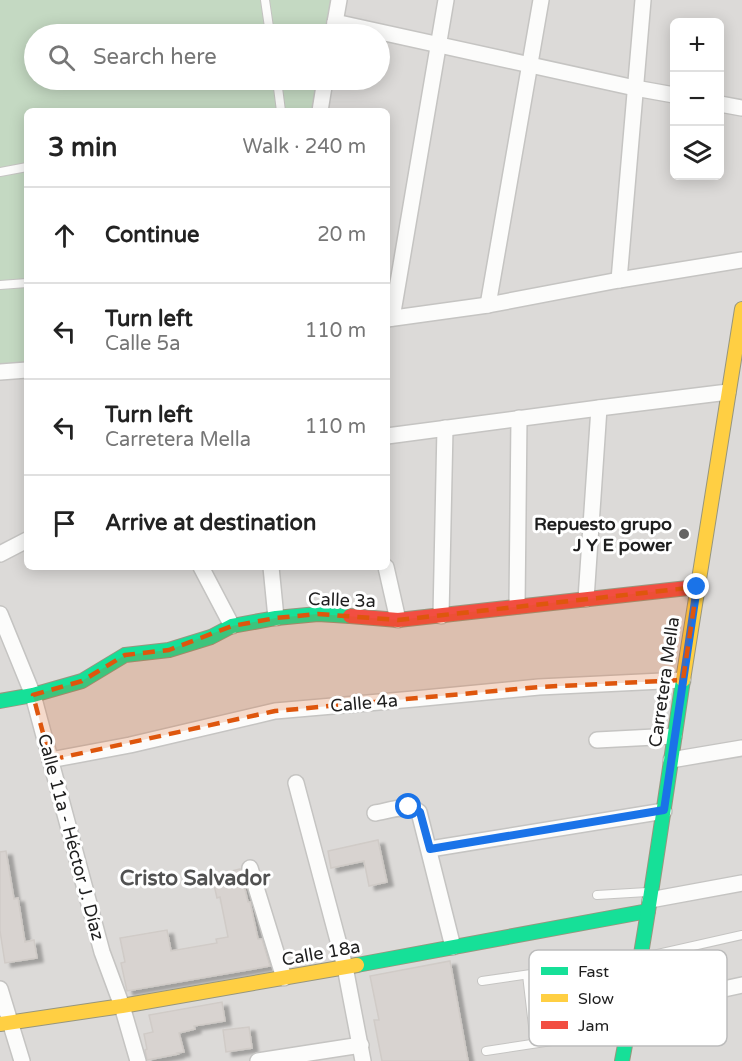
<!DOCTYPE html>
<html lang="en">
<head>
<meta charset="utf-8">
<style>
	body { margin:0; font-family:"Varela Round",sans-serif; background:#f6f6f6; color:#222 }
	.controls { position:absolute; right:18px; top:18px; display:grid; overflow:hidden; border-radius:9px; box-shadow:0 3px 15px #0003 }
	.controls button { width:54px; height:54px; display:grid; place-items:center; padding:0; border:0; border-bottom:2px solid #e0e0e0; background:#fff; color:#222; font:30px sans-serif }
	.stop { position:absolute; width:18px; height:18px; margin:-14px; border:4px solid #1a73e8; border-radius:50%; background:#fff }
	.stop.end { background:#1a73e8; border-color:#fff; box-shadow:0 2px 6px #0008 }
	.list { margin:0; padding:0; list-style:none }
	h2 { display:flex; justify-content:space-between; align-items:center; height:78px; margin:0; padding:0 24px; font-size:26px }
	h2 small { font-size:20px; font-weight:400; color:#767676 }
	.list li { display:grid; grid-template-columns:39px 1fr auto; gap:18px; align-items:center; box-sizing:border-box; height:96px; padding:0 24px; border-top:2px solid #e0e0e0 }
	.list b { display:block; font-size:22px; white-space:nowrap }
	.list p { margin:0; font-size:20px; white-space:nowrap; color:#767676 }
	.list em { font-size:20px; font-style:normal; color:#767676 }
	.icon { flex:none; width:33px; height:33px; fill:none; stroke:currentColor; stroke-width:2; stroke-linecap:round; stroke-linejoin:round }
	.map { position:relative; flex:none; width:742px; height:1061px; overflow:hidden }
	.search { position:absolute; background:#fff; box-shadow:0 3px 15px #0003; left:24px; top:24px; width:366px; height:66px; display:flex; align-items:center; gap:15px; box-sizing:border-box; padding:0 21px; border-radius:33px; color:#767676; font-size:22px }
	.panel { position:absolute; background:#fff; box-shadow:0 3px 15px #0003; left:24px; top:108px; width:366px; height:462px; border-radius:9px }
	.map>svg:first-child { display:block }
	.residential { fill:#dcdad8; fill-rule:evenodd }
	.cemetery { fill:#c4d9c2 }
	.building { fill:#d8d3d0; stroke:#d0cbc7; stroke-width:1.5; filter:url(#shadow) }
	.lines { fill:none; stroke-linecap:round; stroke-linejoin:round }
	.lane-casing { stroke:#c5c4c2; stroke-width:10 }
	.street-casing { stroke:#c5c4c2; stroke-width:18 }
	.fast-casing { stroke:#97967e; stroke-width:16 }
	.slow-casing { stroke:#97967e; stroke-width:16 }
	.jam-casing { stroke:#97967e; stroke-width:16 }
	.lane { stroke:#fcfcfb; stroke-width:8 }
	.street { stroke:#fcfcfb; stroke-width:15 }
	.fast { stroke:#16e098; stroke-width:14 }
	.slow { stroke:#ffcf43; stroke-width:14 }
	.jam { stroke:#f24e42; stroke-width:14 }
	.route { stroke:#1a73e8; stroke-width:8 }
	.marked { fill:#de560d; fill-opacity:0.2; stroke:#de560d; stroke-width:4.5; stroke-dasharray:12 8; stroke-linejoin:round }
	.poi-dot { fill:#666564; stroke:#fff; stroke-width:2 }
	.labels { text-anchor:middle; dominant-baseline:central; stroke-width:6; stroke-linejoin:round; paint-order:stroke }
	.poi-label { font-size:18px; font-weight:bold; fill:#1e1e1e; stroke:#fff; text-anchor:end }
	.street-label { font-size:18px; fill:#1e1e1e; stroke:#fff }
	.quarter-label { font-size:21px; font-weight:bold; fill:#515151; stroke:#fff }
	.key { fill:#fff; stroke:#bcbcbc; stroke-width:1.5 }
	.key-label { font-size:16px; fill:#1e1e1e }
</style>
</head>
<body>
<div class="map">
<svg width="742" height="1061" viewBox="0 0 742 1061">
	<defs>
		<filter id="shadow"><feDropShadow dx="6" dy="4" stdDeviation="1.5" flood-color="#0004"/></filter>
	</defs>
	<rect width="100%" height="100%" fill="#edeae6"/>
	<path class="residential" d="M0,0H742V1061H0ZM674,22H720V176H674ZM34,34H380V80H34ZM27,111H387V567H27Z"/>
	<path class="cemetery" d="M0,0H334L327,34H34V80H319L313,111H27V368L0,372Z"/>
	<g class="building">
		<path d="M378,840L387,882L369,886L364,861L331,868L328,851Z"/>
		<path d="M6,851L14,899L18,898L25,942L34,940L37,958L5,963L0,931V852Z"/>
		<path d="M240,869L248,902H250L258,939H262L270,966L127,991L121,963L125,962L120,938L167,930L171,951L217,943L216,939L228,937L220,897L217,898L212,876Z"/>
		<path d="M450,961L468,1061H382L374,1020H379L370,976Z"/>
		<path d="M222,1002L225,1021L194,1026L195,1029L179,1033L184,1052L177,1053L178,1054L147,1060L145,1050L147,1049L144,1034L153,1032L149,1015Z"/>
		<path d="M249,1027L252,1048L226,1052L223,1030Z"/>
	</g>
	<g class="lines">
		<g class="lane-casing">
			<g id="lane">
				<path d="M265,0L270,34"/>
				<path d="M277,80L281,111"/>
				<path d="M0,172L27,167"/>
				<path d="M0,285L27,283"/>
				<path d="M597,895L647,892"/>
				<path d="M611,962V1032"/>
				<path d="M575,967L584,1036"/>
				<path d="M527,975L535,1043"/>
				<path d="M482,981L640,958L742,935"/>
				<path d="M486,1051L624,1030"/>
			</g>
		</g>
		<g class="street-casing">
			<g id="street">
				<path d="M335,22L635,88L674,95"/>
				<path d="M333,34L339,0"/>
				<path d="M720,104L742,108"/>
				<path d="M320,111L325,80"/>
				<path d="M619,280L643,0"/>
				<path d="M488,305L541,0"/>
				<path d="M392,318L446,0"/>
				<path d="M387,319L488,305L619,280L742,260"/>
				<path d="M0,372L27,370"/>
				<path d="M387,436L599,408L728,392"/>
				<path d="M0,554L27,540"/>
				<path d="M201,567L232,626"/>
				<path d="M271,567L276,618"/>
				<path d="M386,567L398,620"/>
				<path d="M586,599L599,408"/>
				<path d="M517,606L519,418"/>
				<path d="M0,614L33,695L102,952L122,1006L138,1061"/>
				<path d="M441,616L445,428"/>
				<path d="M597,740L674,736"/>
				<path d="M50,760L130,745L275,711L414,699L539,687L683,680"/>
				<path d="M671,760L742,748"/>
				<path d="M296,783L345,967L363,1061"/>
				<path d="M375,813C388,811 409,803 419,812L453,947"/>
				<path d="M430,849L664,811"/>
				<path d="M250,868L284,978"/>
				<path d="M650,900L742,883"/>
				<path d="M0,989L22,1061"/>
				<path d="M632,1009L742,985"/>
				<path d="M258,1061L361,1045"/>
			</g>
		</g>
		<g class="fast-casing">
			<g id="fast">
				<path d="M0,701L33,695L82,681L125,655L169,650L211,637L232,626L276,618L318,614L350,616"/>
				<path d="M357,965L648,911"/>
				<path d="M622,1061C646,935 664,807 683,680"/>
			</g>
		</g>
		<g class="slow-casing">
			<g id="slow">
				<path d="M683,680L742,309"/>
				<path d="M0,1024L122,1006L357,965"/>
			</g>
		</g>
		<g class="jam-casing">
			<path id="jam" d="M350,616L398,620L697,587"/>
		</g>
		<use href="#lane" class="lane"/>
		<use href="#street" class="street"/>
		<use href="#fast" class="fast"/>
		<use href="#slow" class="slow"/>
		<use href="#jam" class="jam"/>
	</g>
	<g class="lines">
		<path class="route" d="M409,807L415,808L420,812L430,849L664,810L697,587"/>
	</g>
	<path class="marked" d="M697,587L683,680L539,687L275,711L50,760L33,695L82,681L125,655L169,650L232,626L276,618L318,614L398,620Z"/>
	<circle class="poi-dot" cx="684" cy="534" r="6"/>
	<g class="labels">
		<g class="poi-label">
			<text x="672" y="524">Repuesto grupo<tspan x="672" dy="21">J Y E power</tspan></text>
		</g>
		<g class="street-label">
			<text transform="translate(342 600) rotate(2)">Calle 3a</text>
			<text transform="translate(664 682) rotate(-82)">Carretera Mella</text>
			<text transform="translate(364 703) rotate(-5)">Calle 4a</text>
			<text transform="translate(71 837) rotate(75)">Calle 11a - Héctor J. Díaz</text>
			<text transform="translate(321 953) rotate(-10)">Calle 18a</text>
		</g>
		<g class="quarter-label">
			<text x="195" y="878">Cristo Salvador</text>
		</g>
	</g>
	<rect x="529" y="950" width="198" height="96" rx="9" class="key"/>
	<rect x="541" y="967" width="27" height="8" fill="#16e098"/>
	<rect x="541" y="994" width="27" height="8" fill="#ffcf43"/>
	<rect x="541" y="1021" width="27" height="8" fill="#f24e42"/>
	<g class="key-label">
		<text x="578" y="977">Fast</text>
		<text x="578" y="1004">Slow</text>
		<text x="578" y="1031">Jam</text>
	</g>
</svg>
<div class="controls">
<button>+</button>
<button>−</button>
<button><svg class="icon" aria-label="layers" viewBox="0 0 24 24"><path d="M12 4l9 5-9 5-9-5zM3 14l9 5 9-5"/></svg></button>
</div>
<div class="stop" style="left:409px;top:807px"></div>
<div class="stop end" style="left:697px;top:587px"></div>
<div class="search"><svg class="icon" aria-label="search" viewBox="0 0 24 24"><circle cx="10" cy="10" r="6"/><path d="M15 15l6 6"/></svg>Search here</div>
<section class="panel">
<h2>3 min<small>Walk · 240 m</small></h2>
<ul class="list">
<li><svg class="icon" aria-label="ahead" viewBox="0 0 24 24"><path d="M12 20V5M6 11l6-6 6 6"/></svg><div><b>Continue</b></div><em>20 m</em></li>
<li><svg class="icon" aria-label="left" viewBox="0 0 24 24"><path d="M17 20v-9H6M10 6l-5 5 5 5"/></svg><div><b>Turn left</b><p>Calle 5a</p></div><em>110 m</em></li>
<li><svg class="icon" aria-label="left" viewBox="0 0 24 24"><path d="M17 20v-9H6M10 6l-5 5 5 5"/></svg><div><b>Turn left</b><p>Carretera Mella</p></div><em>110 m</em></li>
<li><svg class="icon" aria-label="arrive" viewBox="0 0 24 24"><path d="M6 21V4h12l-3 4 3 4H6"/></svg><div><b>Arrive at destination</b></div></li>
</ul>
</section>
</div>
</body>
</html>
